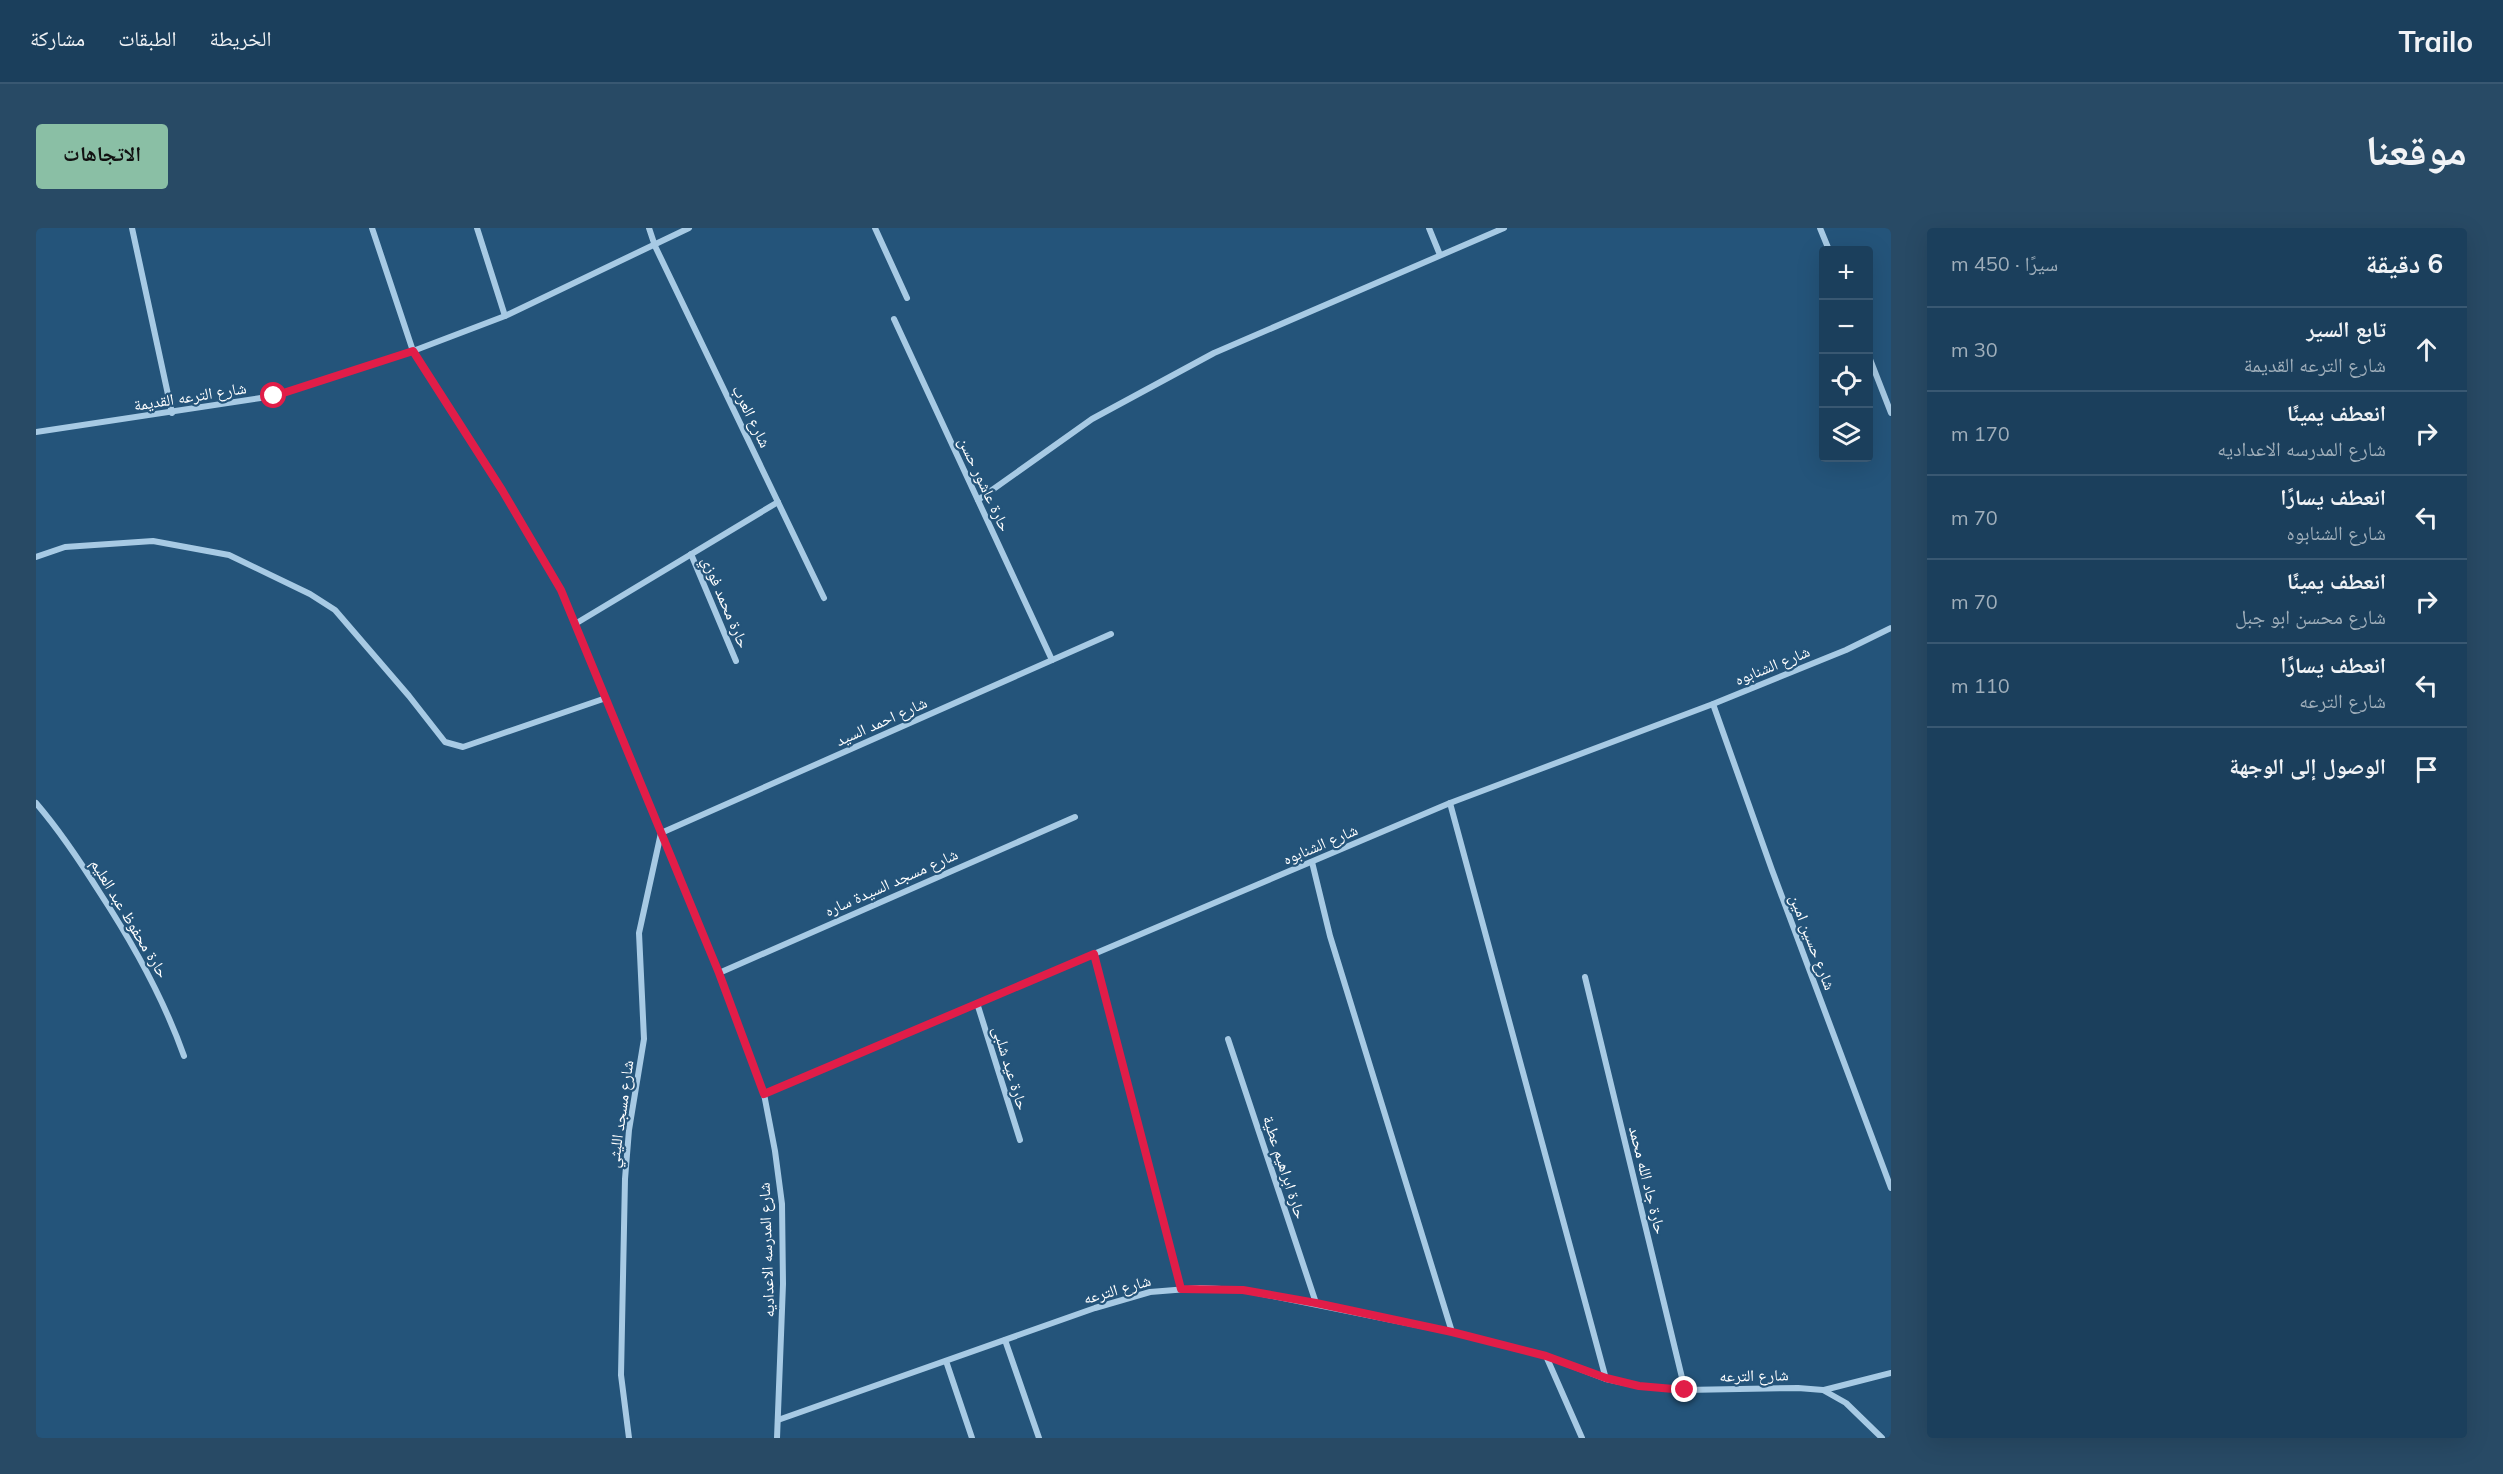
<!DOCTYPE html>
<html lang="ar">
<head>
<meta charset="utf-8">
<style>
	body { margin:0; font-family:Mulish,"Noto Naskh Arabic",sans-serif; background:#284a65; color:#f1f3f6; direction:rtl }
	.controls { position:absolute; right:18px; top:18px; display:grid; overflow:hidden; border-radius:6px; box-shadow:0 6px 24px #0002 }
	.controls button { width:54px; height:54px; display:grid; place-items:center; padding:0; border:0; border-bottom:2px solid #395872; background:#1b3f5c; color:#f1f3f6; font:30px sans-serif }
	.stop { position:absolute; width:18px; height:18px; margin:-14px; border:4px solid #e11d48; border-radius:50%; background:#fff }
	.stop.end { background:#e11d48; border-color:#fff; box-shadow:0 2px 6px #0008 }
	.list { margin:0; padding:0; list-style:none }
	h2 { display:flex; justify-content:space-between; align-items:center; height:78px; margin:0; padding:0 24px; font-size:26px }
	h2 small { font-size:20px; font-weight:400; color:#a0afbb }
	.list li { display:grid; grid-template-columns:39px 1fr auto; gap:18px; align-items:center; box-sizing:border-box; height:84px; padding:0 24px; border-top:2px solid #395872 }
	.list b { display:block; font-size:22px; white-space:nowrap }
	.list p { margin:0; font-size:20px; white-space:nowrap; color:#a0afbb }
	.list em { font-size:20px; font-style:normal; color:#a0afbb }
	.icon { flex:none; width:33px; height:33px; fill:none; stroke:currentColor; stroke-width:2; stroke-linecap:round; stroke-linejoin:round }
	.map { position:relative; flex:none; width:1855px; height:1210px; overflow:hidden; direction:ltr; border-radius:6px }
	header { display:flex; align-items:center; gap:36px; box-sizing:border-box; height:84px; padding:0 30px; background:#1b3f5c; border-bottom:2px solid #395872 }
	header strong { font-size:28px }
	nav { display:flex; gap:33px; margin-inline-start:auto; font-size:21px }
	.intro { display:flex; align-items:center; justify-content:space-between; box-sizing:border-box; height:144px; padding:0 36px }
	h1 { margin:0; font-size:42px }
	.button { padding:15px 27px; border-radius:6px; background:#8abfa5; color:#111; font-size:21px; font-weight:700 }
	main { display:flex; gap:36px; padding:0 36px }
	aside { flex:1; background:#1b3f5c; border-radius:6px; box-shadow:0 6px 24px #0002 }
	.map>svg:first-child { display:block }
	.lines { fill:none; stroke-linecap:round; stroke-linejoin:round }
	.minor { stroke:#a7cae4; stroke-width:6 }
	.route { stroke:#e11d48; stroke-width:8 }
	.labels { text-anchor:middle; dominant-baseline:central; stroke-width:4.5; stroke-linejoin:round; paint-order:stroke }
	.street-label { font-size:16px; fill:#fff; stroke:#24547a }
</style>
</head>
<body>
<header>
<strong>Trailo</strong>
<nav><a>الخريطة</a><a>الطبقات</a><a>مشاركة</a></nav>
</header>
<div class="intro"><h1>موقعنا</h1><a class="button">الاتجاهات</a></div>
<main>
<aside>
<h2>6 دقيقة<small>سيرًا · 450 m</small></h2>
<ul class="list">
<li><svg class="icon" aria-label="ahead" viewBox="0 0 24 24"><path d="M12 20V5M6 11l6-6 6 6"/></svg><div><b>تابع السير</b><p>شارع الترعه القديمة</p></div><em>30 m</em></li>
<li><svg class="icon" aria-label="right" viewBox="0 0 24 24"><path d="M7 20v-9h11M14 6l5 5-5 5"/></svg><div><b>انعطف يمينًا</b><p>شارع المدرسه الاعداديه</p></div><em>170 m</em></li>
<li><svg class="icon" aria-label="left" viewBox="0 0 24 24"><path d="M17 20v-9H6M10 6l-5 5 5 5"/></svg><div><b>انعطف يسارًا</b><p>شارع الشنابوه</p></div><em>70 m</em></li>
<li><svg class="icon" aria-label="right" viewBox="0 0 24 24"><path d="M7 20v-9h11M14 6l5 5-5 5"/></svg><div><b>انعطف يمينًا</b><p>شارع محسن ابو جبل</p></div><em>70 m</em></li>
<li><svg class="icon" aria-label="left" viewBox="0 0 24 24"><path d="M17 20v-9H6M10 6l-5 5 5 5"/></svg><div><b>انعطف يسارًا</b><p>شارع الترعه</p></div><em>110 m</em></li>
<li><svg class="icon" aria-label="arrive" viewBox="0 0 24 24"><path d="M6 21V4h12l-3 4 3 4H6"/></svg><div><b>الوصول إلى الوجهة</b></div></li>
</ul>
</aside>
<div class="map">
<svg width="1855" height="1210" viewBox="0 0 1855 1210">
	<rect width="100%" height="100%" fill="#24547a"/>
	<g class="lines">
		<g class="minor">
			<path d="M96,0L136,185"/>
			<path d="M336,0L377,123L466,262L525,362L683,745L728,866L739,923L746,976L747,1056L741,1210"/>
			<path d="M441,0L469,88"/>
			<path d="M613,0L619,18L788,370"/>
			<path d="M839,0L871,70"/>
			<path d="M1393,0L1404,27"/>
			<path d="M1784,0L1793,22"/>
			<path d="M858,91L1016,432"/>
			<path d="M1832,126L1855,185"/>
			<path d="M0,204L238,168L377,123L469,88L653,0"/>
			<path d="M942,272L1056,191L1178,125L1468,0"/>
			<path d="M655,326L700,433"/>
			<path d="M0,329L29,319L117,313L193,327L274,366L299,382L373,468L409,514L427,519L570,470"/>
			<path d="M539,396L742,274"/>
			<path d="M1677,476L1736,642L1855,960"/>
			<path d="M0,575C24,603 44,633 64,665C98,717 127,769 148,828"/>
			<path d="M1414,575L1570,1151"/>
			<path d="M1276,634L1294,708L1416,1104"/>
			<path d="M1058,726L1145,1061"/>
			<path d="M683,745L1039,589"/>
			<path d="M1549,749L1649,1162"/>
			<path d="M941,775L984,912"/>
			<path d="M1192,811L1280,1075"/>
			<path d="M728,866L1414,575L1677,476L1810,422L1855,400"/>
			<path d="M969,1112L1003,1210"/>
			<path d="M1510,1128L1546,1210"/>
			<path d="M910,1133L936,1210"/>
			<path d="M1788,1162L1855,1145"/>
			<path d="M742,1192L1059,1080L1114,1064L1164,1060L1207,1062L1416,1104L1510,1128L1570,1151L1603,1158L1649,1162L1762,1160L1787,1162L1810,1175L1846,1210"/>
			<path d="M593,1210L585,1147L589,951L593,902L608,811L603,705L625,605L1075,406"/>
		</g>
	</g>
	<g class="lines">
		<path class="route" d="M238,168L377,123L466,262L525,362L683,745L728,866L1058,726L1145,1061L1207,1062L1280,1075L1416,1104L1510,1128L1570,1150L1603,1158L1649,1162"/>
	</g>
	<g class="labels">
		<g class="street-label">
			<text transform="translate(154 168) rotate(-9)">شارع الترعه القديمة</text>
			<text transform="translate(716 188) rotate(64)">شارع العرب</text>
			<text transform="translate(949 256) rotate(65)">حارة عاشور حسن</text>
			<text transform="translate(690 374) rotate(67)">حارة محمد فوزي</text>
			<text transform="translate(1736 437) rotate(-22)">شارع الشنابوه</text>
			<text transform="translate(845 493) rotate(-24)">شارع احمد السيد</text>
			<text transform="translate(1284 616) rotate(-23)">شارع الشنابوه</text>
			<text transform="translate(855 654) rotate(-24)">شارع مسجد السيدة ساره</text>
			<text transform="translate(94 690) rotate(59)">حارة محفوظ عبد العليم</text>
			<text transform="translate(1777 714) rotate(69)">شارع حسين امين</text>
			<text transform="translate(975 840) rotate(73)">حارة عيد شلبى</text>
			<text transform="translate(584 886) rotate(-82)">شارع مسجد الليثي</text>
			<text transform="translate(1249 939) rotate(72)">حارة ابراهيم عطية</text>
			<text transform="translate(1612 952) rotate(76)">حارة جاد الله محمد</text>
			<text transform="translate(730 1022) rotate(-92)">شارع المدرسه الاعداديه</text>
			<text transform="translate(1081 1061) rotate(-16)">شارع الترعه</text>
			<text transform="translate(1718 1147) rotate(-1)">شارع الترعه</text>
		</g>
	</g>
</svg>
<div class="controls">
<button>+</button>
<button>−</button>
<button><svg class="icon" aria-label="locate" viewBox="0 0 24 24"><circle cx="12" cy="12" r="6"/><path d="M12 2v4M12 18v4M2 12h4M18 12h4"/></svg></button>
<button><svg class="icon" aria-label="layers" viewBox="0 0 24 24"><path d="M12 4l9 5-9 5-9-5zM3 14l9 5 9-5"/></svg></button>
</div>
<div class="stop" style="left:238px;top:168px"></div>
<div class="stop end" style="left:1649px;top:1162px"></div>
</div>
</main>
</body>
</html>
